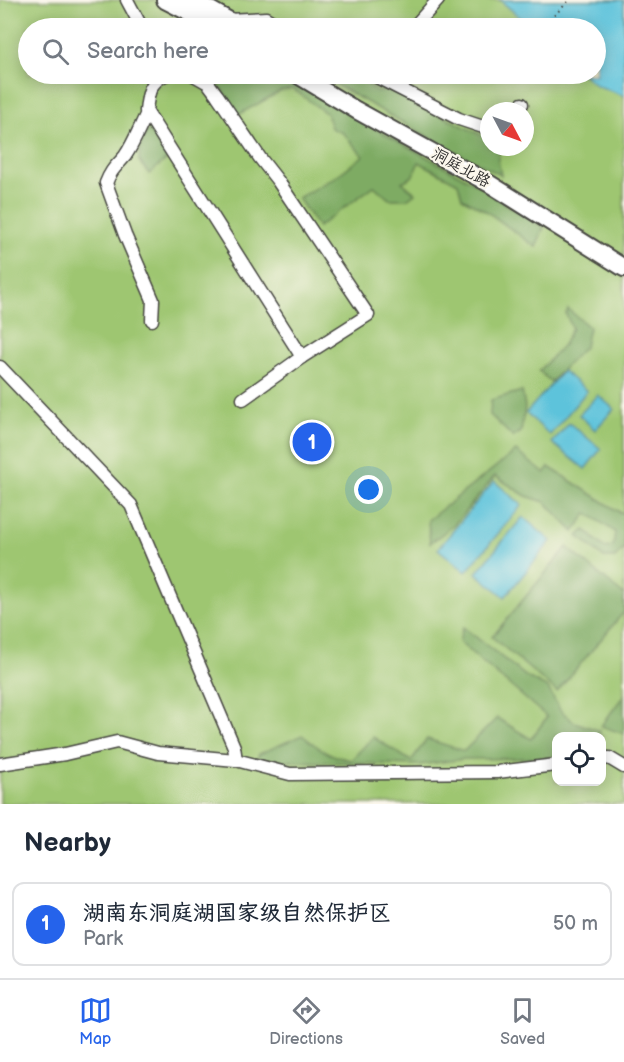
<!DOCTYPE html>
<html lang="en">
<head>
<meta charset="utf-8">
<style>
	body { margin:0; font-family:"Balsamiq Sans","LXGW WenKai TC",sans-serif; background:#f6f6f7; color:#1f2937 }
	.controls { position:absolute; right:18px; bottom:18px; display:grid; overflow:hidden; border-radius:12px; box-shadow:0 3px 15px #0003 }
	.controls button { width:54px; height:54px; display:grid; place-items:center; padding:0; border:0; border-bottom:2px solid #e0e1e3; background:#fff; color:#1f2937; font:30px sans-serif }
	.compass { position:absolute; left:480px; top:102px; width:54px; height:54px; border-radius:50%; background:#fff; box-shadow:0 3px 15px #0003; rotate:131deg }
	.you { position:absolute; left:369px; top:490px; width:21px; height:21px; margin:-15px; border:4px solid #fff; border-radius:50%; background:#1a73e8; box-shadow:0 0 0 9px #1a73e833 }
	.badge { display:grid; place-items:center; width:39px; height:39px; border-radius:50%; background:#2563eb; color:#fff; font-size:20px; font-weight:700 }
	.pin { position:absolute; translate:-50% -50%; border:3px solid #fff; box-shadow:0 2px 6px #0006 }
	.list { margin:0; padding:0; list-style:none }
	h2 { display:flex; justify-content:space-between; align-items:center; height:78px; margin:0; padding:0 24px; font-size:26px }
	h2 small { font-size:20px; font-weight:400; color:#747a83 }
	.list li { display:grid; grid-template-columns:39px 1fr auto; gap:18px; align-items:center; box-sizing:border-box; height:84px; margin:0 12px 12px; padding:0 12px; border:2px solid #e0e1e3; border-radius:12px }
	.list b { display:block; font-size:22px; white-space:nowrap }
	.list p { margin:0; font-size:20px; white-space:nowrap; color:#747a83 }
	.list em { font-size:20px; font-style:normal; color:#747a83 }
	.icon { flex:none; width:33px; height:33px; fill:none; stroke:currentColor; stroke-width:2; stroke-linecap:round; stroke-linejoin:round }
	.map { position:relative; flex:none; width:624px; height:804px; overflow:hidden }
	.search { position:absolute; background:#fff; box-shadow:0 3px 15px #0003; left:18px; right:18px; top:18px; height:66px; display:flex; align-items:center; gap:15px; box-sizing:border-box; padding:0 21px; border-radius:33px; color:#747a83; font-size:22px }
	.sheet { height:174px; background:#fff }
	nav { display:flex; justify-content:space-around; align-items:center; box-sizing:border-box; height:84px; border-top:2px solid #e0e1e3; background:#fff; font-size:16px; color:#747a83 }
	nav a { display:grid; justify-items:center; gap:3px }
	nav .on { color:#2563eb }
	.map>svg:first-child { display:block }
	.green { fill:#9ec671; stroke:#64784e; stroke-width:1.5; fill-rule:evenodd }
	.forest { fill:#7eab63; stroke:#546b47; stroke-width:1.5 }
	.water { fill:#5dc3db; stroke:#447783; stroke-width:1.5 }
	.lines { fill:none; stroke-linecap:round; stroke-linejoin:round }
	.minor-casing { stroke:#474742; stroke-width:15 }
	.major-casing { stroke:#474742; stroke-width:20 }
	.path { stroke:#474742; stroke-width:2; stroke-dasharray:1.5 4.5; stroke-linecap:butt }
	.minor { stroke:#fff; stroke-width:12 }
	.major { stroke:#fff; stroke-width:16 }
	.labels { text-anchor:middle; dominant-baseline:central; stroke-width:4.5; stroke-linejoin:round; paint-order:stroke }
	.street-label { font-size:16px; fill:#2b2b2b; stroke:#fbf7ec }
</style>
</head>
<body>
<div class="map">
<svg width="624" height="804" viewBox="0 0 624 804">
	<rect width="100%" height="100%" fill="#fbf7ec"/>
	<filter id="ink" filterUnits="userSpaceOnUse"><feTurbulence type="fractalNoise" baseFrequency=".0167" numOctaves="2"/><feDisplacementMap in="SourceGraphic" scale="12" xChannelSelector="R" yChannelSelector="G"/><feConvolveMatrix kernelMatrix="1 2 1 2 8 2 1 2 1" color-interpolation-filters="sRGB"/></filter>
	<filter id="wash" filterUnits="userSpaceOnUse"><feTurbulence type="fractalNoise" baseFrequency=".008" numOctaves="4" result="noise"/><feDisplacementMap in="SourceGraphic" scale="24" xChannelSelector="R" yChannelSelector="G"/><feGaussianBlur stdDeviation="1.35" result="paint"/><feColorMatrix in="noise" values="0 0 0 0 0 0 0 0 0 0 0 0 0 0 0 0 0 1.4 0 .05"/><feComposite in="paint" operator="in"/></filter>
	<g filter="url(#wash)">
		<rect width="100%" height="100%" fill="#e8e3c1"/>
		<path class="green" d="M0,0H624V804H0ZM28,28H596V74H28ZM489,111H525V147H489ZM556,736H602V782H556Z"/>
		<g class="forest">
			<path d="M204,74H283L383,133L482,187L497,199L544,227L536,247L486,211L462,198L458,183L419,162L412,177L402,182L415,193L407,199H389L374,186L318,227L298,198L335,177L363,156L343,133L331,128L327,114L293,89L281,91L236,116L222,89L209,83Z"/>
			<path d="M317,74C352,74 351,69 377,92L389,89L489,139V147H500L498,161L501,175L446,147Z"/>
			<path d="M150,131L168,158L149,174L139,161L140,147L146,132Z"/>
			<path d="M568,309L589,327L585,346L551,382L539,371L563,345L572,328L566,314Z"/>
			<path d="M522,391L525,407L521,432L513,437L490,415L491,400Z"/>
			<path d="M516,451L544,473L549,467L621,513L624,511V548L615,558H604L578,536L585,530L605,548L613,546L615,532L587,513L574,532L545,502L526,496L495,476L454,525L430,543L428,520Z"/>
			<path d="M567,547L624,595V612L557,692L492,637Z"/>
			<path d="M463,627L527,677L548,688L560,710L574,722L600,731L599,736H556V756L548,758L464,759L419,765L257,760L259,754L302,735C318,748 331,757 351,760L373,737L411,761L427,739L464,751L497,718L531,739L547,717L459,642Z"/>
			<path d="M624,695V734L601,726Z"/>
		</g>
		<g class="water">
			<path d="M500,0H624V96L596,85L583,74H596V28H532Z"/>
			<path d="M563,371L587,391L550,435L526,413Z"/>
			<path d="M598,395L614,409L595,430L579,415Z"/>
			<path d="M569,423L601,449L585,469L552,443Z"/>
			<path d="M494,481L522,505L466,572L438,549Z"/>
			<path d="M523,517L551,541L505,597L476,573Z"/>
		</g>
	</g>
	<g filter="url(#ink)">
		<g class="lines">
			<g class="minor-casing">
				<g id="minor">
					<path d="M127,0L142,28"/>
					<path d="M228,20L266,18L282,28"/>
					<path d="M413,28L438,0"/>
					<path d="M167,74C149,82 148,93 146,111L302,357"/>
					<path d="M192,74L208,83L217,95L260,158L278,181L368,315L302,357L243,399"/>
					<path d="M371,74L459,119L489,129"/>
					<path d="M515,111L522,104"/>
					<path d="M147,113C140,127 134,143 125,156C116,167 112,168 106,183L125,235L153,300L152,320"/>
					<path d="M0,367L131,505L234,747L236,760"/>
					<path d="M602,759L609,758L624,767"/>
					<path d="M0,764L65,754L117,742L158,753L236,760L290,774L497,772L556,765"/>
				</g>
			</g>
			<g class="major-casing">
				<g id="major">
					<path d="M165,0L220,28"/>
					<path d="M186,0L198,3L242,28"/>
					<path d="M296,74L356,110L490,184L624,268"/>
				</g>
			</g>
			<path class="path" d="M541,28L570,0"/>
			<use href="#minor" class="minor"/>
			<use href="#major" class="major"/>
		</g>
	</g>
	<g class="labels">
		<g class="street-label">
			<text transform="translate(461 168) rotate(29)">洞庭北路</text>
		</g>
	</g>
</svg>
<div class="controls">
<button><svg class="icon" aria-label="locate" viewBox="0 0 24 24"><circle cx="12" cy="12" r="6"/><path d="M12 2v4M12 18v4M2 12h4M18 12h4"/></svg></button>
</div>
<svg class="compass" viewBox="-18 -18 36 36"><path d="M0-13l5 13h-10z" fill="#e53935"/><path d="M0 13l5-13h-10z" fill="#747a83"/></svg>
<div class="you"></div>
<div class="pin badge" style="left:312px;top:442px">1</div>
<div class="search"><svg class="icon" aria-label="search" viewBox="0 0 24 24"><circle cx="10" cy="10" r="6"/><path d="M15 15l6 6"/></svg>Search here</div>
</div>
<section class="sheet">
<h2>Nearby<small></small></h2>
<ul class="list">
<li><span class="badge">1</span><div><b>湖南东洞庭湖国家级自然保护区</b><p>Park</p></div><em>50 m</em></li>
</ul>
</section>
<nav>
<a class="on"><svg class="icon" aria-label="map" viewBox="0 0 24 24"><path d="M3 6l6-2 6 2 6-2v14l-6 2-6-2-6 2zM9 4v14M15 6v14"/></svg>Map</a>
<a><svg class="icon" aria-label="directions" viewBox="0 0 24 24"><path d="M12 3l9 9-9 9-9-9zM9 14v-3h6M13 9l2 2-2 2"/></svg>Directions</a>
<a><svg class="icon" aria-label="saved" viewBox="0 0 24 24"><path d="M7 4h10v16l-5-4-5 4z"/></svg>Saved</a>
</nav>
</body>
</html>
